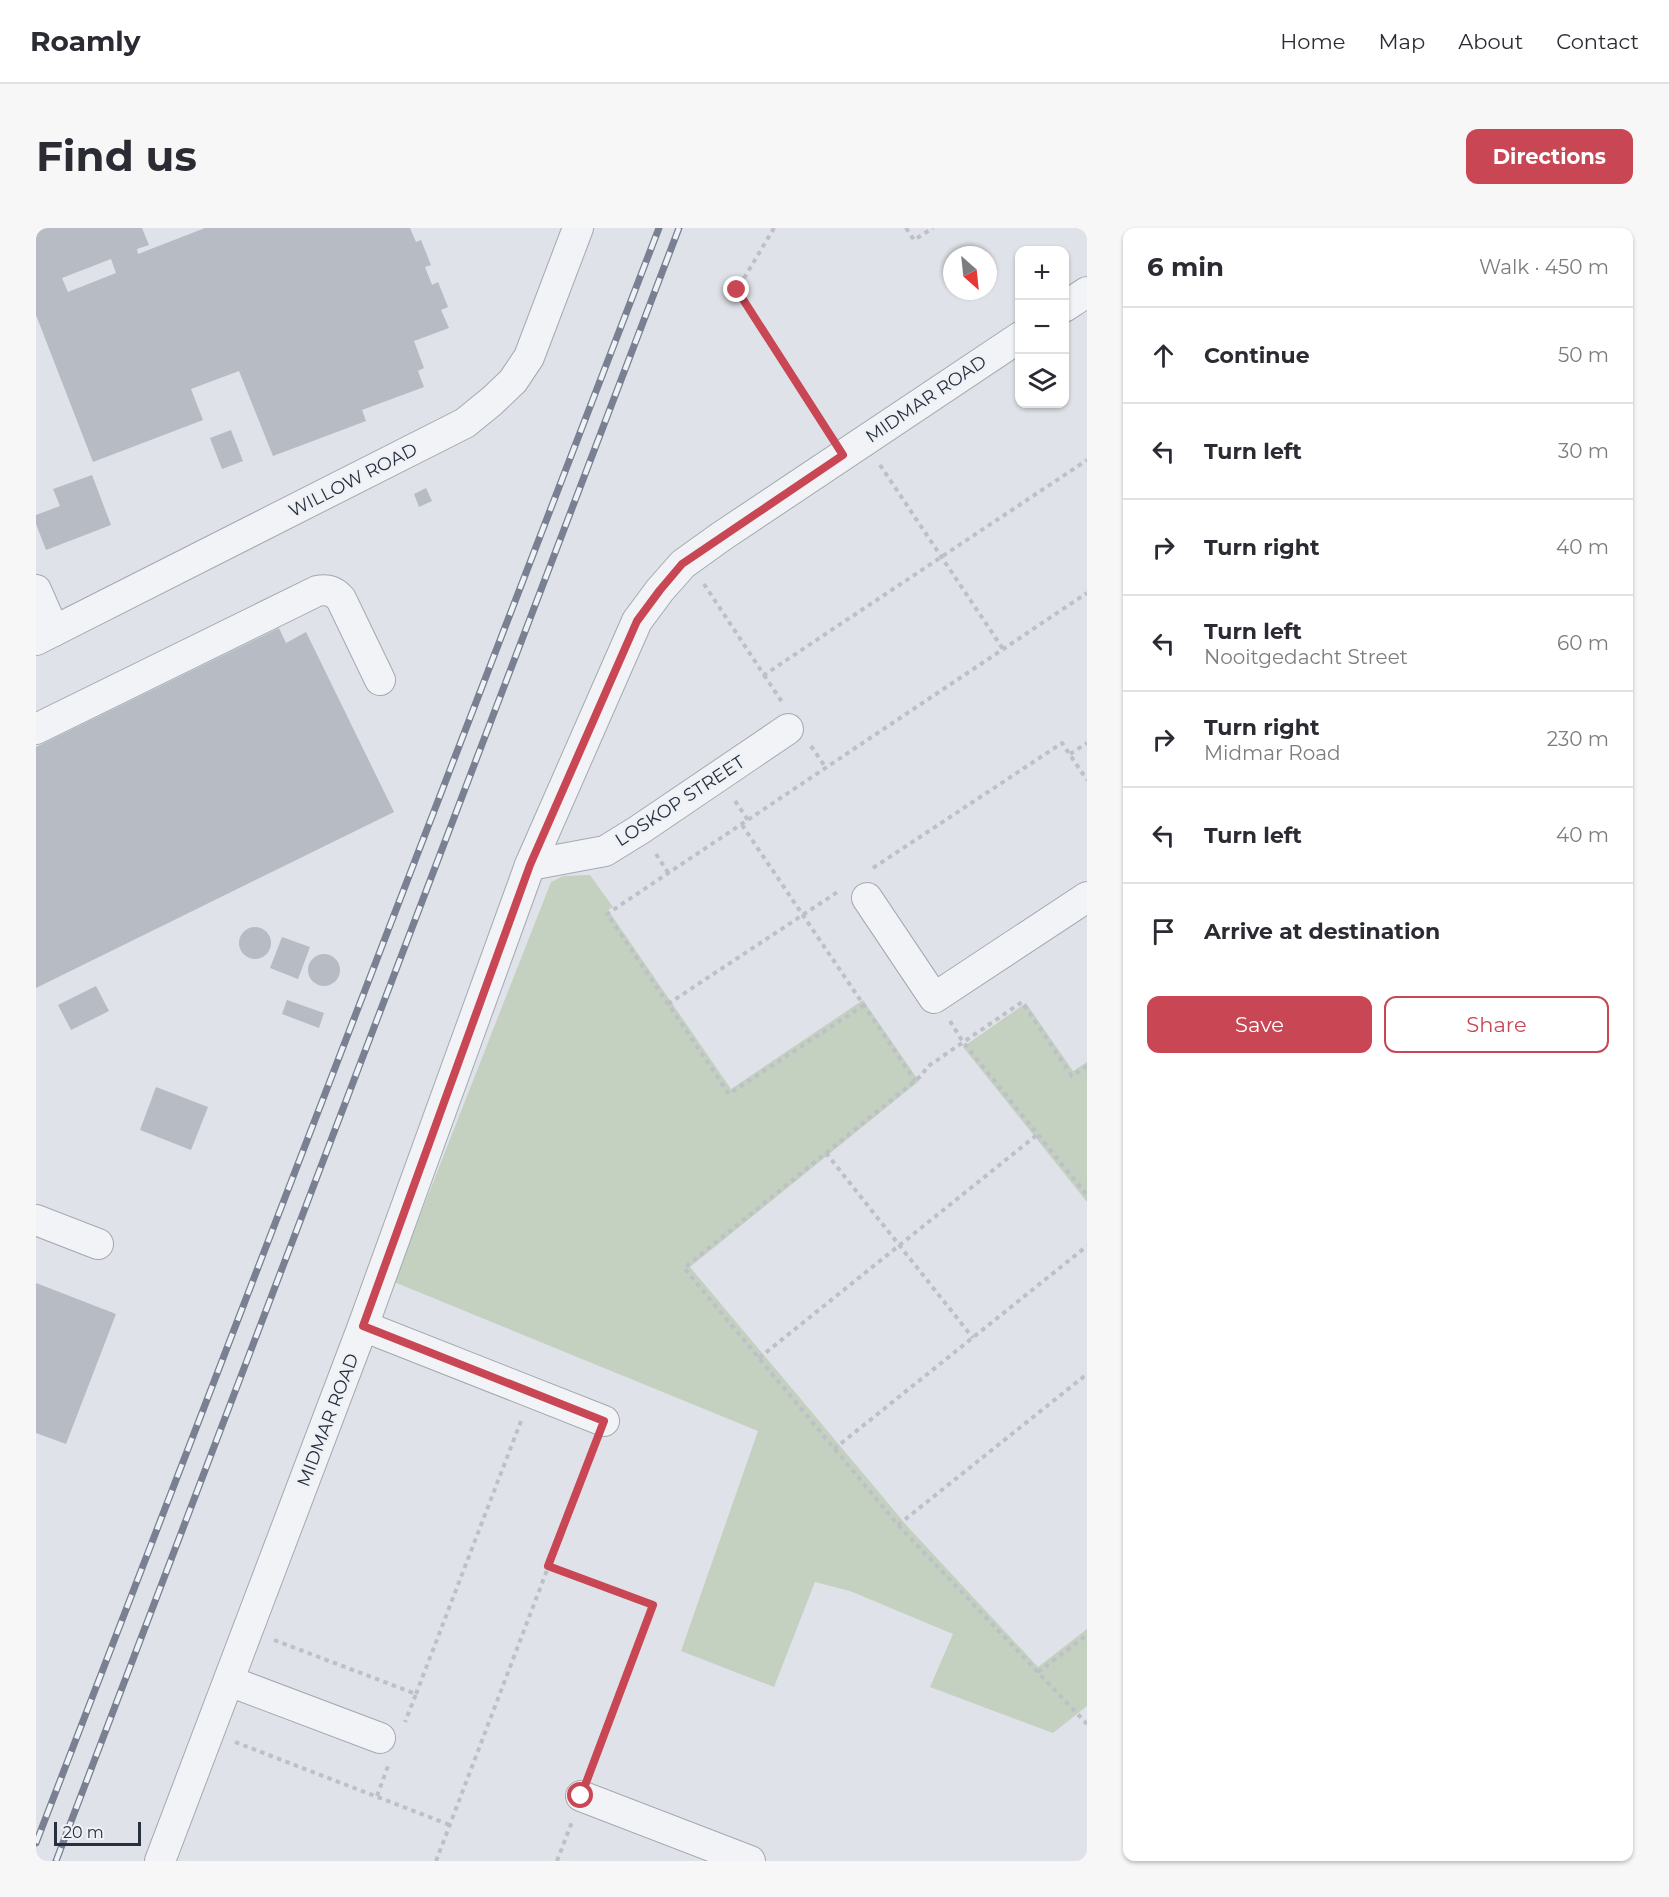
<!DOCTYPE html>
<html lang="en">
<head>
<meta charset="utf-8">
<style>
	body { margin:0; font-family:Montserrat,sans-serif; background:#f7f7f7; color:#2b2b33 }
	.controls { position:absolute; right:18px; top:18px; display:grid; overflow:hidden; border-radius:12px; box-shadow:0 2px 4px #0004 }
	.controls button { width:54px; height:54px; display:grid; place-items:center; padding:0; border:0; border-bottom:2px solid #e1e1e2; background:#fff; color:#2b2b33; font:30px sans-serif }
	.compass { position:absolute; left:907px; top:18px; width:54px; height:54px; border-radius:50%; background:#fff; box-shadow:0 2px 4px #0004; rotate:153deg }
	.scale { position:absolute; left:18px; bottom:15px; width:87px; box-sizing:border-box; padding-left:6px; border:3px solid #282f3e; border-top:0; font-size:16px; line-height:21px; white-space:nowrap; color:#282f3e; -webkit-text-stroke:4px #eef1f5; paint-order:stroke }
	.stop { position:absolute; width:18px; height:18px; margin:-14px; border:4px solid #c94754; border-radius:50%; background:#fff }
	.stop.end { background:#c94754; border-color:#fff; box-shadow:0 2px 6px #0008 }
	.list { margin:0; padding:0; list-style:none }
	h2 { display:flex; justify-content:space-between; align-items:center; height:78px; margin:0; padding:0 24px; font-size:26px }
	h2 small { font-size:20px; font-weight:400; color:#7c7c81 }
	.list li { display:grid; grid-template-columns:39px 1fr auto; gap:18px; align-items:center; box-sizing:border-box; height:96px; padding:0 24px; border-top:2px solid #e1e1e2 }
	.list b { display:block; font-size:22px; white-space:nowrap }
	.list p { margin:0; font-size:20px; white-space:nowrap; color:#7c7c81 }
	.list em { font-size:20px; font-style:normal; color:#7c7c81 }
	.actions { display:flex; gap:12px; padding:18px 24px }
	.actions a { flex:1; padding:14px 0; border:2px solid #c94754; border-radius:12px; text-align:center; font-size:21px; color:#c94754 }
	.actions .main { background:#c94754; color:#fff }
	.icon { flex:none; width:33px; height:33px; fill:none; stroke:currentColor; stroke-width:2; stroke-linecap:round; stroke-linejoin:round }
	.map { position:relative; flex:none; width:1051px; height:1633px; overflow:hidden; border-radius:12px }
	header { display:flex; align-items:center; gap:36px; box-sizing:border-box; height:84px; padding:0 30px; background:#fff; border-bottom:2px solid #e1e1e2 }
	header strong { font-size:28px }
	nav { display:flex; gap:33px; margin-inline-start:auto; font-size:21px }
	.intro { display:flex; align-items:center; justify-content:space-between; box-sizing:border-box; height:144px; padding:0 36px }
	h1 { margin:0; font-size:42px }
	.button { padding:15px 27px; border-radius:12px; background:#c94754; color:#fff; font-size:21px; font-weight:700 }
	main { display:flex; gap:36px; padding:0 36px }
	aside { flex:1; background:#fff; border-radius:12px; box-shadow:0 2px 4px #0004 }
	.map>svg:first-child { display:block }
	.green { fill:#c4d1c0 }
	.building { fill:#b6bbc4; fill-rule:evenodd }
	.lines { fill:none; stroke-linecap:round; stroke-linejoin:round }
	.minor-casing { stroke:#a4a9b2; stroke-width:32 }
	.path { stroke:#bdc0c6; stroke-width:4; stroke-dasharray:4.5 4.5; stroke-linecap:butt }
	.minor { stroke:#f1f3f6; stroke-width:30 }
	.rail-casing { stroke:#798091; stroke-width:7 }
	.rail { stroke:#eef1f5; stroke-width:4.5; stroke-dasharray:14; stroke-linecap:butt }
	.route { stroke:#c94754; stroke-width:8 }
	.labels { text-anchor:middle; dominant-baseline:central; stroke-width:4.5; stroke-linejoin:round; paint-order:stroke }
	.street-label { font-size:18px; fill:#282f3e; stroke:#eef1f5 }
</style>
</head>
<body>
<header>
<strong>Roamly</strong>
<nav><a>Home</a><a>Map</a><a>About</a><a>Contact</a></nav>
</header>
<div class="intro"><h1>Find us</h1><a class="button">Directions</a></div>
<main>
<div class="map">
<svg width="1051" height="1633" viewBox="0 0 1051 1633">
	<rect width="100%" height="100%" fill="#dfe2e8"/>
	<g class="green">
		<path d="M554,647L577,679L572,682L695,861L827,772L883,853L654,1039L872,1299L1002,1439L1051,1401V1478L1017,1505L894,1459L917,1406L814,1363L779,1354L738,1459L645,1423L722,1203L358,1054L515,654L527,648Z"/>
		<path d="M990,775L1037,843L1051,834V974L927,819Z"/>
	</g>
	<g class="building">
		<path d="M0,0H106L113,17L101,21L102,26L169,0H374L380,14L385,12L395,37L389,39L396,57L402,54L412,79L405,82L413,100L378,113L388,140L382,143L388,159L326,182L330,193L237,228L203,143L155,161L167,192L57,234L0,87ZM75,31L80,45L32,64L26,50Z"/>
		<path d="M195,202L207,233L186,241L174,210Z"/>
		<path d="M56,247L75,297L10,322L0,296V287L24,278L17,261Z"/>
		<path d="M390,260L396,273L383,279L378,266Z"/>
		<path d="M243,400L250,415L270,404L358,584L0,760V519Z"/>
		<circle cx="219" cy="715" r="16"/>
		<path d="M246,709L274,719L262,751L234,740Z"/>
		<circle cx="288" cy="742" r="16"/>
		<path d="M60,758L73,783L35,802L22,777Z"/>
		<path d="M251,772L288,785L283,800L246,786Z"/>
		<path d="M120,859L172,879L155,922L104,902Z"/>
		<path d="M0,1055L80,1086L30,1216L0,1205Z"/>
	</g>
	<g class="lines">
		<g class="minor-casing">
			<g id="minor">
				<path d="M1028,79L1051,64"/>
				<path d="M0,362L18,403"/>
				<path d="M0,412L429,195L456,173L477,153L493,129L542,0"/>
				<path d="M0,501L281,363C292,361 298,363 305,371L344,452"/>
				<path d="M494,637L569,623L603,602L752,501"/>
				<path d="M831,670L898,770L1051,669"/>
				<path d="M0,992L62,1016"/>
				<path d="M327,1098L568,1193"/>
				<path d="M193,1453L344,1510"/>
				<path d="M545,1568L714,1633"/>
				<path d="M124,1633L327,1098L494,637L601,393L624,362L647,336L686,308L984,109"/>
			</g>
		</g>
		<g class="path">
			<path d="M738,0L701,62L791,203"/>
			<path d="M870,0L878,12L897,0"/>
			<path d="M844,237L967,421"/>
			<path d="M668,356L728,447L1051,232"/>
			<path d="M728,447L746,474"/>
			<path d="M775,518L790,540"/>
			<path d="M1034,526L1051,515"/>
			<path d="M699,573L712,592"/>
			<path d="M706,597L879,853"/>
			<path d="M620,626L633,646"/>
			<path d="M837,640L1026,515L1051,552"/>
			<path d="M632,776L803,663"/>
			<path d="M828,777L693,866L571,686L1051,365"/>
			<path d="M914,793L927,814L1051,967"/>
			<path d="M1051,838L1036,848L986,774L891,839L886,847L648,1040L862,1297L1051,1496"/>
			<path d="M790,925L937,1110"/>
			<path d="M723,1130L1002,906"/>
			<path d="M798,1221L1051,1018"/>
			<path d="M862,1297L1051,1146"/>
			<path d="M512,1338L617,1377L555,1542"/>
			<path d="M238,1412L380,1466L369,1494"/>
			<path d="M1002,1444L1051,1407"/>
			<path d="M380,1466L485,1193"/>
			<path d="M199,1514L414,1597"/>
			<path d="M341,1568L352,1538"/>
			<path d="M400,1633L558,1219"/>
			<path d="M521,1633L536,1594"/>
		</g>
		<use href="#minor" class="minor"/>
		<g class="rail-casing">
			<g id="rail">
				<path d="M0,1615L623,0"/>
				<path d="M20,1633L643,0"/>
			</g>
		</g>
		<use href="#rail" class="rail"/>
	</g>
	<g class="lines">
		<path class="route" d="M545,1568L617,1377L512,1338L568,1193L327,1098L494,637L601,393L624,362L646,336L807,227L701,62"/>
	</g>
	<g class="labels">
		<g class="street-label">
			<text transform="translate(890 171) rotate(-34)">MIDMAR ROAD</text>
			<text transform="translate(317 252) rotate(-27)">WILLOW ROAD</text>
			<text transform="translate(644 573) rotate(-33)">LOSKOP STREET</text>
			<text transform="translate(292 1192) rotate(-69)">MIDMAR ROAD</text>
		</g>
	</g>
</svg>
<div class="controls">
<button>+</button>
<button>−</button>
<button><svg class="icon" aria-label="layers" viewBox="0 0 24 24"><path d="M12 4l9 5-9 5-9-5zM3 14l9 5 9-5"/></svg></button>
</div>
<svg class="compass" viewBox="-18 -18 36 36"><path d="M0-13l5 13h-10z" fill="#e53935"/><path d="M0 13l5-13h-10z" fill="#7c7c81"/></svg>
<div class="scale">20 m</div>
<div class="stop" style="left:545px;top:1568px"></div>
<div class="stop end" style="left:701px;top:62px"></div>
</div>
<aside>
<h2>6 min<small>Walk · 450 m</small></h2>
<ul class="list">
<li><svg class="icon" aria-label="ahead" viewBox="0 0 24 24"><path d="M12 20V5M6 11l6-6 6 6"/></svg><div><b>Continue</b></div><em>50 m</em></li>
<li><svg class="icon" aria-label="left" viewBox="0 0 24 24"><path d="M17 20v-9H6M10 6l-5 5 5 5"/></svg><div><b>Turn left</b></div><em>30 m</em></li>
<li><svg class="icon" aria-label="right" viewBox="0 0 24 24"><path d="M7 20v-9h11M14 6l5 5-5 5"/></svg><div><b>Turn right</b></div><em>40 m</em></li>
<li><svg class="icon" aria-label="left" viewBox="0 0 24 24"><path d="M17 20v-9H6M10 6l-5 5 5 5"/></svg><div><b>Turn left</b><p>Nooitgedacht Street</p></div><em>60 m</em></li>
<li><svg class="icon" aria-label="right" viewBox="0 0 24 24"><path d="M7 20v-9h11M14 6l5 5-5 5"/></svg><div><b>Turn right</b><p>Midmar Road</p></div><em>230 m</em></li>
<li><svg class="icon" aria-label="left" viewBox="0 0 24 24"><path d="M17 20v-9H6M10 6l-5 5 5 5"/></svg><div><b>Turn left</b></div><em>40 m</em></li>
<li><svg class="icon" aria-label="arrive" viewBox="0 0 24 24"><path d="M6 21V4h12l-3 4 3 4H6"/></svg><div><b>Arrive at destination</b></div></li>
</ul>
<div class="actions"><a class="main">Save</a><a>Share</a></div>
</aside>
</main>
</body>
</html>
